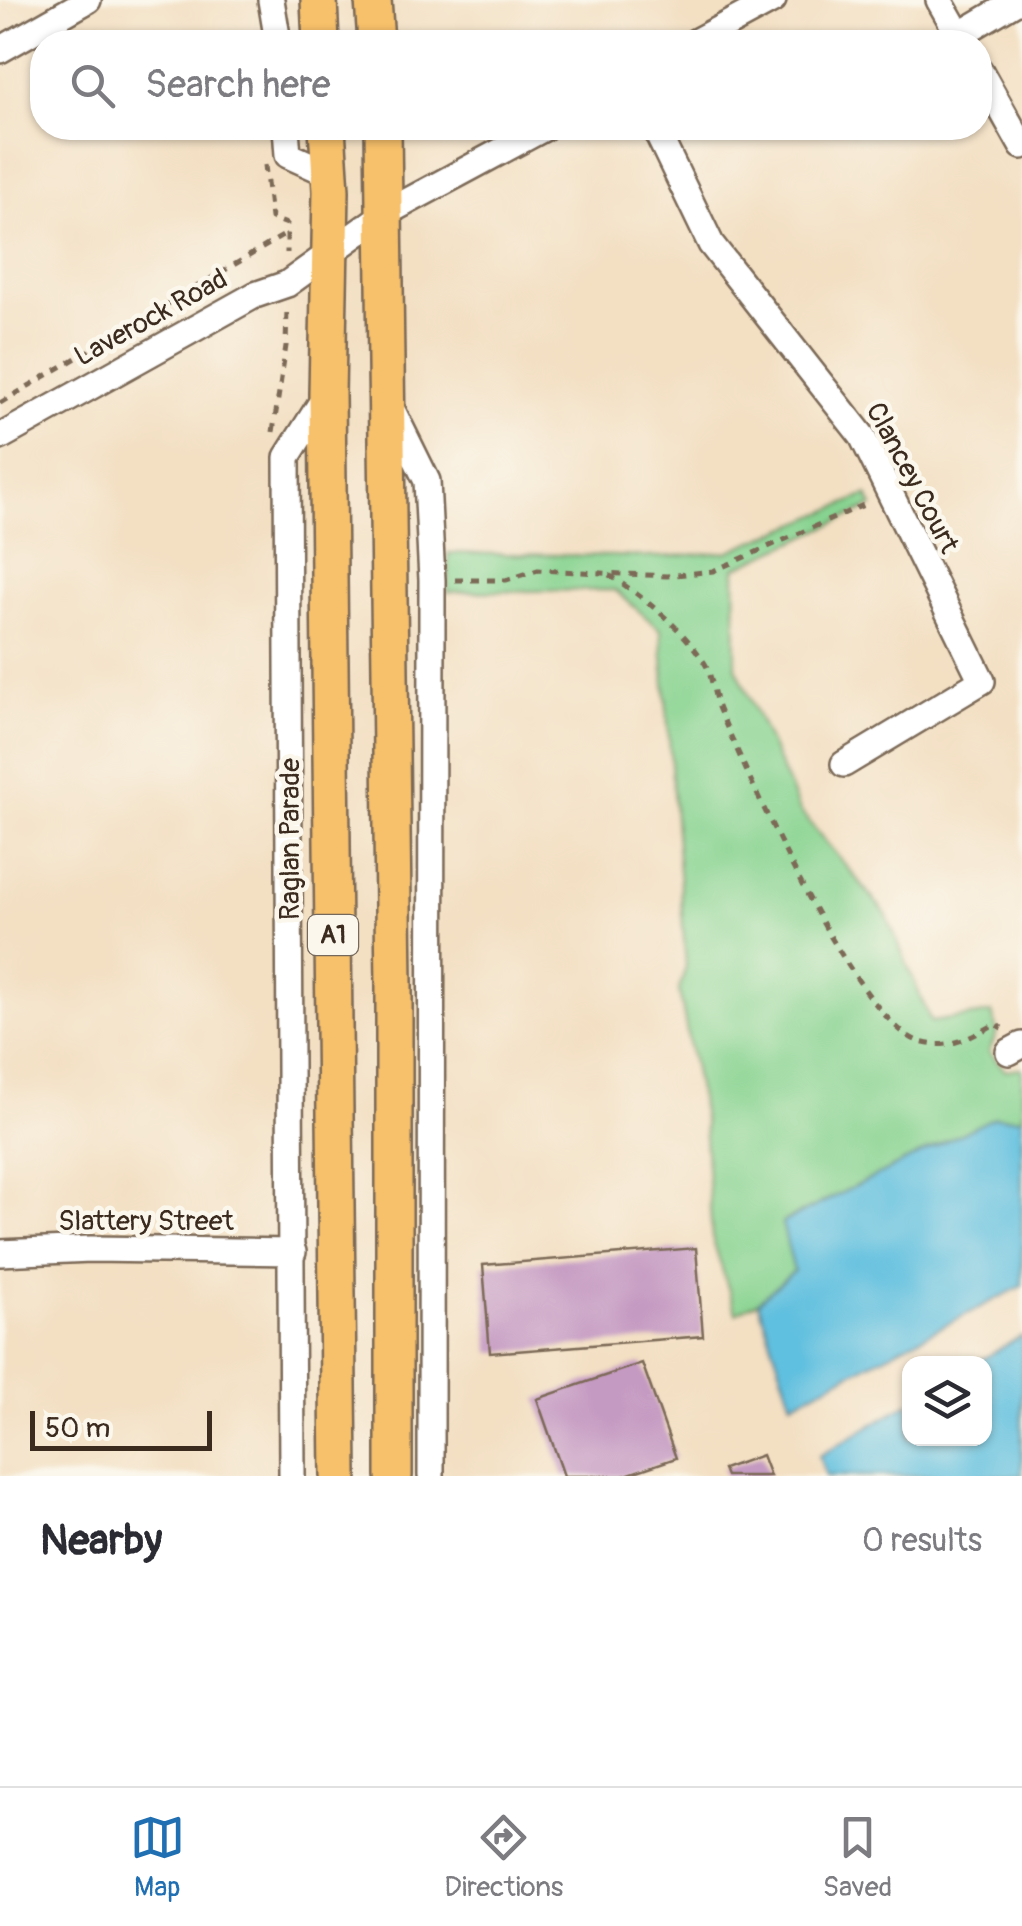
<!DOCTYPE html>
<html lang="en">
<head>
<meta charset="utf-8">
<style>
	body { margin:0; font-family:Pangolin,sans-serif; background:#f2f2f3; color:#2b2b33 }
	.controls { position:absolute; right:30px; bottom:30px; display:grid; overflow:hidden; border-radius:20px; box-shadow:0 2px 8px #0004 }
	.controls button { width:90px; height:90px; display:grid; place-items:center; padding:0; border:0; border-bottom:2px solid #e1e1e2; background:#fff; color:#2b2b33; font:50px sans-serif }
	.scale { position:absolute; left:30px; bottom:25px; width:182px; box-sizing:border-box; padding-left:10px; border:5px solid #3b2a1e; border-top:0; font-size:28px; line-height:35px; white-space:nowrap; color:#3b2a1e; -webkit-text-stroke:8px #fbf7ec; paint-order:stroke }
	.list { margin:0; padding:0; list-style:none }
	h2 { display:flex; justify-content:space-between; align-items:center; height:130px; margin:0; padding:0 40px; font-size:42px }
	h2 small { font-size:32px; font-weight:400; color:#7c7c81 }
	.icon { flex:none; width:55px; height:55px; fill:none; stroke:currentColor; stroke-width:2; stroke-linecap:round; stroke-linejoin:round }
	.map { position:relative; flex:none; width:1022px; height:1476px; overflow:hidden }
	.search { position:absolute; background:#fff; box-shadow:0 2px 8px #0004; left:30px; right:30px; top:30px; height:110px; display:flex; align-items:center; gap:25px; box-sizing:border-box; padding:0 35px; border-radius:40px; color:#7c7c81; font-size:38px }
	.sheet { height:310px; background:#fff }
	nav { display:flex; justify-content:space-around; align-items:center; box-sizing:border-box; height:140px; border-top:2px solid #e1e1e2; background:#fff; font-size:28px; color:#7c7c81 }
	nav a { display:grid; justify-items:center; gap:5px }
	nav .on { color:#1f6fb2 }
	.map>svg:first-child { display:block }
	.green { fill:#87d390; stroke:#617e57; stroke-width:2.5 }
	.water { fill:#61c0df; stroke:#4e757e; stroke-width:2.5 }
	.building { fill:#c59ac2 }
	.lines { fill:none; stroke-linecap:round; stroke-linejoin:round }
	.minor-casing { stroke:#7b6957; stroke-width:30 }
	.highway-casing { stroke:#7b6957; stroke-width:40 }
	.path { stroke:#7b6957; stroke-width:5; stroke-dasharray:8 8; stroke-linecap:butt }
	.minor { stroke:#fff; stroke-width:25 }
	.highway { stroke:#f7c06b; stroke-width:35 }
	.labels { text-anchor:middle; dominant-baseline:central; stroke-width:9; stroke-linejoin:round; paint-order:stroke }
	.shield { fill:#fbf7ec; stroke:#75685c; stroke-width:2.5 }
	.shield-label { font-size:25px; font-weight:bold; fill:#3b2a1e }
	.street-label { font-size:28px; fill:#3b2a1e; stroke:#fbf7ec }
</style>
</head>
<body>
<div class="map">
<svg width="1022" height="1476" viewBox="0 0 1022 1476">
	<rect width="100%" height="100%" fill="#fbf7ec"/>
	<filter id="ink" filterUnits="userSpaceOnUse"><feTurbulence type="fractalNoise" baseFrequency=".01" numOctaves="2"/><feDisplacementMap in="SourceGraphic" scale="20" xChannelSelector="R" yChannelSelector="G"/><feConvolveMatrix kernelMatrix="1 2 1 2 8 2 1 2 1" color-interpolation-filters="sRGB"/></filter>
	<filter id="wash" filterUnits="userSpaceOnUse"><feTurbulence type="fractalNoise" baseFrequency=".0048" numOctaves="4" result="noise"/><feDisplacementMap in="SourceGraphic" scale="40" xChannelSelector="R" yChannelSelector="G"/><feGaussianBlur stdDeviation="2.25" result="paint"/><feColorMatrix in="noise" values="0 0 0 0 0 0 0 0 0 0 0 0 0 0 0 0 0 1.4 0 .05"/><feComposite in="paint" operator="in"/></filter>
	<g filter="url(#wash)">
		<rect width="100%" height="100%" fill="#f3dfc2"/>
		<path class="green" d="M867,495L873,506L735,568L736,667L800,811L886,914L931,1022L992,1013L997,1032L989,1052L1005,1070L1022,1068V1118L995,1117L783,1222L794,1271L758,1302L736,1313L712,1237L704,1123L679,990L686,966L661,630L615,590L448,592V553L662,557L727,552Z"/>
		<g class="water">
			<path d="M995,1117L1022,1118V1286L792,1403L758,1302L794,1271L782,1223Z"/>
			<path d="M1022,1336V1476H826L819,1456L909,1403L910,1438H984V1364L976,1363Z"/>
		</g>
		<g id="blocks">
			<g class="building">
				<path d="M696,1248L703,1336L490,1353L483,1265Z"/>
				<path d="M642,1363L676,1458L623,1476H564L537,1399Z"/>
				<path d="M762,1455L770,1476H726L723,1469Z"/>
			</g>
		</g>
	</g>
	<g filter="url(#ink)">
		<use href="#blocks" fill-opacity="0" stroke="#7b6957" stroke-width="2.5"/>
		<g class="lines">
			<g class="minor-casing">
				<g id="minor">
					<path d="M271,0L278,42"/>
					<path d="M939,0L963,42"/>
					<path d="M959,35L1018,0"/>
					<path d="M695,42L773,0"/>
					<path d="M0,50L88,0"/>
					<path d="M980,71L1022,146"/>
					<path d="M286,128L288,155L330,174"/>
					<path d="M655,128L711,244L862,436L982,681L844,764"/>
					<path d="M390,406L427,481L432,580L431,1476"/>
					<path d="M0,437L255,295L287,284L384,214L544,128"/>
					<path d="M1009,1052L1022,1045"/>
					<path d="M0,1253L91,1249L293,1252"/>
					<path d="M292,1476L287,457L327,394"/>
				</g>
			</g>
			<g class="highway-casing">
				<g id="highway">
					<path d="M319,0L321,42"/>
					<path d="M373,0L376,42"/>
					<path d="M327,128L331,191L327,394L339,1476"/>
					<path d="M383,128L394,984V1476"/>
				</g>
			</g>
			<g class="path">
				<path d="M265,165L271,218L287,224V253"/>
				<path d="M0,403L286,234"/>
				<path d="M273,432L286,346L287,309"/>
				<path d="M609,575C642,596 682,627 704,662C713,675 713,697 720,712C748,774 859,1031 924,1043C951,1049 972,1037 995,1024L1002,1028"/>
				<path d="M455,580H506L538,570L667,576L713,571L868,503"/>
			</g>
			<use href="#minor" class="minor"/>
			<use href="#highway" class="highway"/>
		</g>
	</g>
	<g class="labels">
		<rect class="shield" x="308" y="915" width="50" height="40" rx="8"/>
		<g class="shield-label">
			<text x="333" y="935">A1</text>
		</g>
		<g class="street-label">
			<text transform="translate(151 318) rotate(-29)">Laverock Road</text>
			<text transform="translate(912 478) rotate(62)">Clancey Court</text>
			<text transform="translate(290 839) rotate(-90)">Raglan Parade</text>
			<text x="146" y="1221">Slattery Street</text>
		</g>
	</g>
</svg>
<div class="controls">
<button><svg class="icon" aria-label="layers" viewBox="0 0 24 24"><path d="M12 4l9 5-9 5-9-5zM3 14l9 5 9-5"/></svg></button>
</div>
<div class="scale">50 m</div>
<div class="search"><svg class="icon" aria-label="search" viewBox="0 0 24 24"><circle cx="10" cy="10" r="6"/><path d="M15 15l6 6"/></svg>Search here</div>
</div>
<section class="sheet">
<h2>Nearby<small>0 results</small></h2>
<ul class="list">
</ul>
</section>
<nav>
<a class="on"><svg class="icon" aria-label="map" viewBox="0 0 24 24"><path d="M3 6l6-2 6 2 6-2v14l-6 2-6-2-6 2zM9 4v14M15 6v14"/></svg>Map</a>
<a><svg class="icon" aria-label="directions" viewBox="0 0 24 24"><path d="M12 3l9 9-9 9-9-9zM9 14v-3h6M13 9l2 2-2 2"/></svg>Directions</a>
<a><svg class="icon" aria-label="saved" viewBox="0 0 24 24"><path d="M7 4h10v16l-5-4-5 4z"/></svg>Saved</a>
</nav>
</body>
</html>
